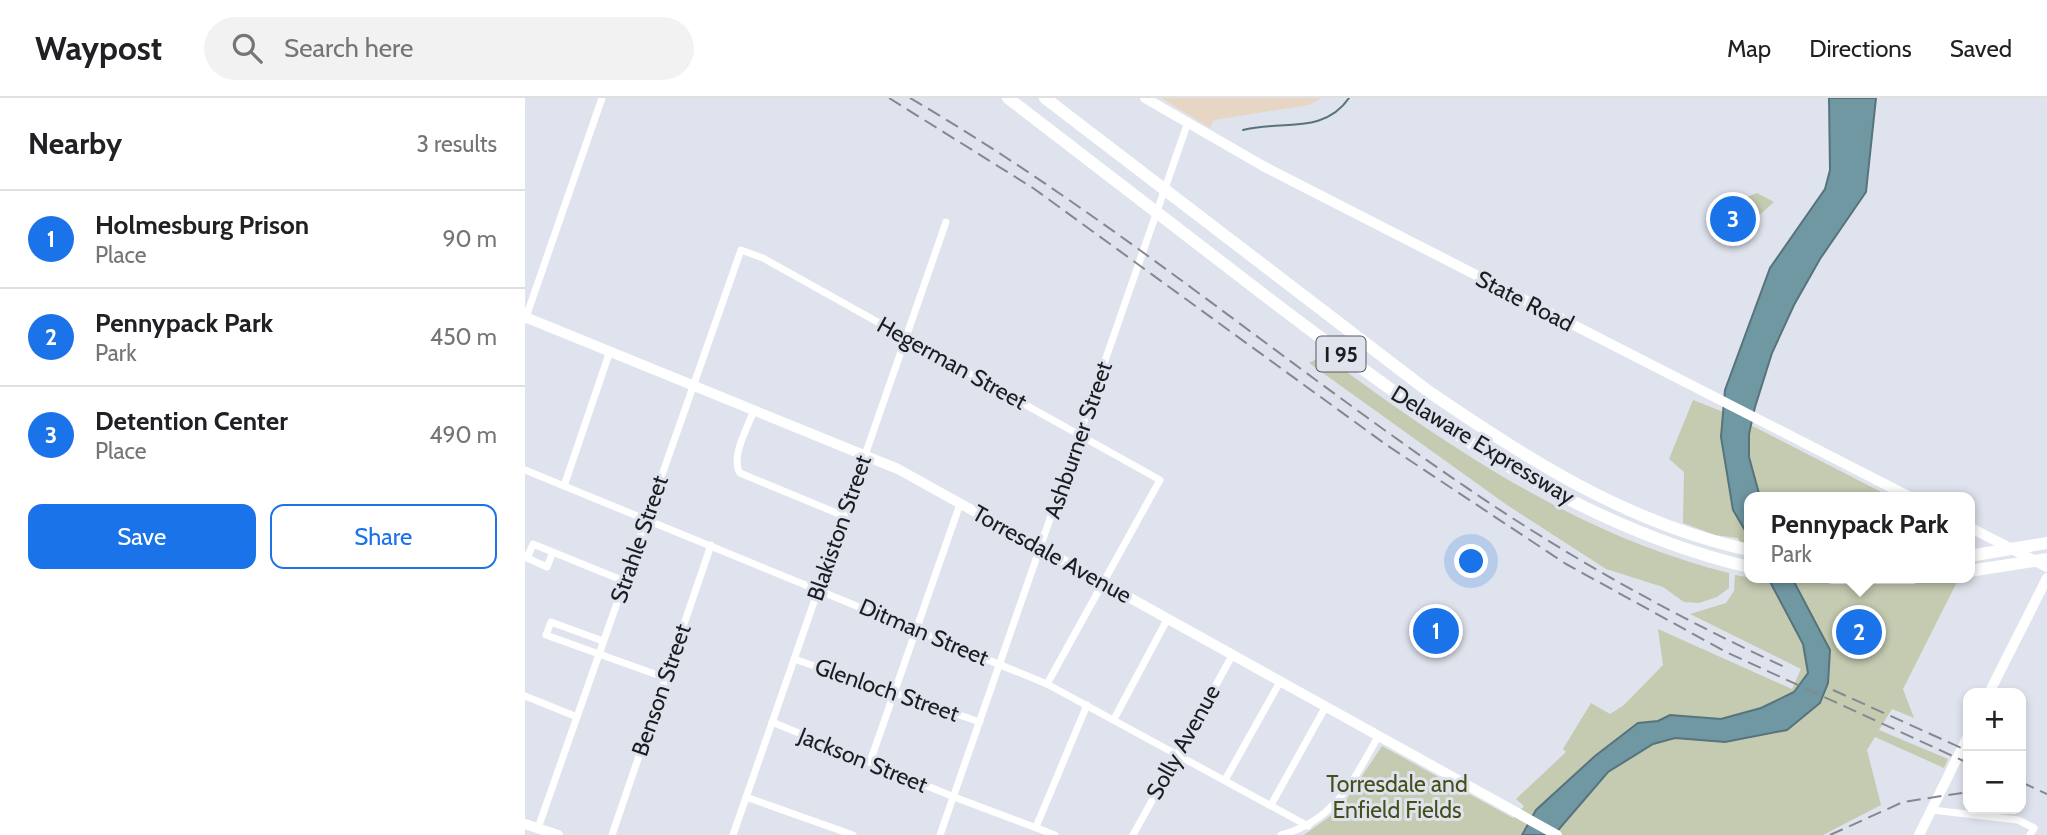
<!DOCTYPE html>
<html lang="en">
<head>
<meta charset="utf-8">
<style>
	body { margin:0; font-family:Cabin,sans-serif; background:#f2f2f2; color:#202124 }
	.controls { position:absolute; right:21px; bottom:21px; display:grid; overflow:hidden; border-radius:14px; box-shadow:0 4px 10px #0003 }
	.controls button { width:63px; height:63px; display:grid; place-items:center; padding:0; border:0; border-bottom:2px solid #e0e0e0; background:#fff; color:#202124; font:35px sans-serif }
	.you { position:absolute; left:947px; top:464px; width:24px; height:24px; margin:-18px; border:5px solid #fff; border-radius:50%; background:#1a73e8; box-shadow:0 0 0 10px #1a73e833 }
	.badge { display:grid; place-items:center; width:46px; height:46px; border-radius:50%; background:#1a73e8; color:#fff; font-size:23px; font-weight:700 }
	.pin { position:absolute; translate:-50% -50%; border:4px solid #fff; box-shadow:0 2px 7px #0006 }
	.popup { position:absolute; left:1219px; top:394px; width:231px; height:91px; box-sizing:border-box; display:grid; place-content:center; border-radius:14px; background:#fff; filter:drop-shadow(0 2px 5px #0005); font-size:23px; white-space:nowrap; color:#757577 }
	.popup b { font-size:26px; color:#202124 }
	.popup::after { content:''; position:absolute; left:50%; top:100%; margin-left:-14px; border:14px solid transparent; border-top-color:#fff }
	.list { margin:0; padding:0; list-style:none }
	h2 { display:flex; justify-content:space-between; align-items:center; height:91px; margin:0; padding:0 28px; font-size:30px }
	h2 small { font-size:23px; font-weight:400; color:#757577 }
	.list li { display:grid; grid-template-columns:46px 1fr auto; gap:21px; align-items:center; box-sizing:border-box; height:98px; padding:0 28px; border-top:2px solid #e0e0e0 }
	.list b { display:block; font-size:26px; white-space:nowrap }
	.list p { margin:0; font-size:23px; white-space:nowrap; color:#757577 }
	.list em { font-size:23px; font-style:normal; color:#757577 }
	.actions { display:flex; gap:14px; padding:21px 28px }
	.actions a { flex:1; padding:16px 0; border:2px solid #1a73e8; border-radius:14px; text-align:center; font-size:24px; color:#1a73e8 }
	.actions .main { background:#1a73e8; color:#fff }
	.icon { flex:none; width:38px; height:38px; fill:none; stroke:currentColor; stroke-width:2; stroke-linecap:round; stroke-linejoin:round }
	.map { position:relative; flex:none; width:1522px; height:737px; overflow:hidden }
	header { display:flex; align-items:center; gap:42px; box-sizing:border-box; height:98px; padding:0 35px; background:#fff; border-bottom:2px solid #e0e0e0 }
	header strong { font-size:33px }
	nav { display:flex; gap:38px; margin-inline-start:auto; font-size:24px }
	.search { width:490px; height:63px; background:#f2f2f2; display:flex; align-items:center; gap:18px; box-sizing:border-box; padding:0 24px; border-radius:38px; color:#757577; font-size:26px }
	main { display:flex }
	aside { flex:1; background:#fff }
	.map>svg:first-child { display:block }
	.industrial { fill:#e8d6c5 }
	.green { fill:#c4cbb1 }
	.water { fill:#7098a3; stroke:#57737c; stroke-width:2 }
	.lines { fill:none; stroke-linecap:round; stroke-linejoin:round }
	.stream { stroke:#57737c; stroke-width:2 }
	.street { stroke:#fff; stroke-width:7 }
	.secondary { stroke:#fff; stroke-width:10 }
	.primary { stroke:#fff; stroke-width:10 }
	.highway { stroke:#fff; stroke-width:12 }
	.rail { stroke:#85888f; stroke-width:2; stroke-dasharray:14 7; stroke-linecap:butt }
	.labels { text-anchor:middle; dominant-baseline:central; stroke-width:6; stroke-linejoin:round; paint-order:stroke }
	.shield { fill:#dfe3ed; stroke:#56585e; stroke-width:2 }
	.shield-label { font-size:21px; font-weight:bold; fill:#1c1d21 }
	.street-label { font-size:23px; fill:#1c1d21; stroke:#dfe3ed }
	.park-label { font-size:23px; fill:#444f1a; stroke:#dfe3ed }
</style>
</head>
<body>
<header>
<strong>Waypost</strong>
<div class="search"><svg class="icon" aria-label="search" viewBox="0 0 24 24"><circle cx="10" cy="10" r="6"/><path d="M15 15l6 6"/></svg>Search here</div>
<nav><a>Map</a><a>Directions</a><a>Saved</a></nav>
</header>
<main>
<aside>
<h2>Nearby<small>3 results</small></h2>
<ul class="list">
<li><span class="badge">1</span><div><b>Holmesburg Prison</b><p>Place</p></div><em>90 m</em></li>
<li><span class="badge">2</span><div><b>Pennypack Park</b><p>Park</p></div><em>450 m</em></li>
<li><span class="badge">3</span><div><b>Detention Center</b><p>Place</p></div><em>490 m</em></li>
</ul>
<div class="actions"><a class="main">Save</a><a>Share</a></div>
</aside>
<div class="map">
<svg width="1522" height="737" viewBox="0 0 1522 737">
	<rect width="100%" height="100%" fill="#dfe3ed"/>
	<path class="industrial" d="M636,0H797L784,7L689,22L685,30Z"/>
	<g class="green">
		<path d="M1232,95L1249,104L1230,121L1225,120L1214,102Z"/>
		<path d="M799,257C921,348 1054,438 1204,475V490L1192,499L1174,505L1159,504L1138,489L1081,471L982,407L784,265Z"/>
		<path d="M1168,302L1206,317L1366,399H1224V463L1213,440L1190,437L1158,425L1159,374L1144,361Z"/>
		<path d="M1210,477L1231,481L1434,480L1378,591L1389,620L1367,611L1354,632L1423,661L1419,670L1350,639L1342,652L1356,707L1298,737H779L815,711L857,648L988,720L999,708L991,701L1041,654L1038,651L1066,605L1085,616L1099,607L1138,567L1133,531L1267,591L1276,571L1165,516L1201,505L1209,493Z"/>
	</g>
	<g class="water">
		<path d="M1304,0H1351L1341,94L1295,161L1269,207L1247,255L1230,309L1224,336V359L1235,399H1224V439L1208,412L1196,339L1200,292L1245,170L1300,91L1305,72Z"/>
		<path d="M1243,480H1267L1305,552L1303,585L1295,605L1262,632L1200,644L1150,640L1128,646L1083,674L1029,737H997L1011,712L1070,658L1113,625L1133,623L1145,617L1196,621L1236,610L1269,594L1283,575L1278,546Z"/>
	</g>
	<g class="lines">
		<path class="stream" d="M718,32C755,22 799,37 824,0"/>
		<g class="street">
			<path d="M0,222L77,0"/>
			<path d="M229,312C223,329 205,359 215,375L319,418"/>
			<path d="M0,372L522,586L783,728"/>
			<path d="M39,388L85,253"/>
			<path d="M28,454L22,469L2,460L8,446L99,483"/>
			<path d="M78,543L26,524L21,537L141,580"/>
			<path d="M269,561L455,624"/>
			<path d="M0,598L52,619"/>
			<path d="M589,621L643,520"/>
			<path d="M247,624L429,699L530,737"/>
			<path d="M345,664L435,406"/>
			<path d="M700,682L756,582"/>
			<path d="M221,699L328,737"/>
			<path d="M746,707L801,608"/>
			<path d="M1407,712L1493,722L1509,730L1505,737"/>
			<path d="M511,729L562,607"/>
			<path d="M13,730L216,152L238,160L635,382L522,586"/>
			<path d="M87,737L186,447"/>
			<path d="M208,737L421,124"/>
			<path d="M415,737L662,27"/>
			<path d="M608,737L708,556"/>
			<path d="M756,737C810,723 829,681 854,637"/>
		</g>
		<g class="secondary">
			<path d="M620,0L738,68L1385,399"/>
			<path d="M0,219L373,371L1032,737"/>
			<path d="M1444,429L1522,469"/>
			<path d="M1464,595L1522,480"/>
			<path d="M1394,737L1443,638"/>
		</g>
		<path class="primary" d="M0,726L33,737"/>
		<g class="highway">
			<path d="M483,0C571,68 659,136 747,203C892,313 1044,427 1224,469"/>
			<path d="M520,0L903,293C1002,361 1104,426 1224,452"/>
			<path d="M1444,458L1522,445"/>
			<path d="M1444,473L1522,461"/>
			<path d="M1307,480H1388"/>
		</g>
		<g class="rail">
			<path d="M364,0L508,90L863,348L1041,466L1201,554L1443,665"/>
			<path d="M385,0C584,116 760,267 951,396C1050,463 1155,521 1264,571"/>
			<path d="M1308,592L1443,653"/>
			<path d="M1496,684L1522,696"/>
			<path d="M1305,737L1378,704L1443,694"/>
		</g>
	</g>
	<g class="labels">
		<rect class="shield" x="791.5" y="238.5" width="49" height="35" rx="5"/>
		<g class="shield-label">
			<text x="816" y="256">I 95</text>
		</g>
		<g class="street-label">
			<text transform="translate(1000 203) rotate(27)">State Road</text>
			<text transform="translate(427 265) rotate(29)">Hegerman Street</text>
			<text transform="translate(553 342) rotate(-71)">Ashburner Street</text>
			<text transform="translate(958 347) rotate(31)">Delaware Expressway</text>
			<text transform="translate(314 430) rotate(-71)">Blakiston Street</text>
			<text transform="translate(114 441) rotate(-71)">Strahle Street</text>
			<text transform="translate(527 456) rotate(29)">Torresdale Avenue</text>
			<text transform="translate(399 534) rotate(23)">Ditman Street</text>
			<text transform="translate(136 592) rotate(-71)">Benson Street</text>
			<text transform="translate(362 592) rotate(19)">Glenloch Street</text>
			<text transform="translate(658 644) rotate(-61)">Solly Avenue</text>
			<text transform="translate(338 662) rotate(22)">Jackson Street</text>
		</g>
		<g class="park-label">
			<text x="872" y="686">Torresdale and<tspan x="872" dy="26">Enfield Fields</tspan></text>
		</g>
	</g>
</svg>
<div class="controls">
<button>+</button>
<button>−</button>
</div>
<div class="you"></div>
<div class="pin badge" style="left:911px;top:533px">1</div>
<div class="pin badge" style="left:1334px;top:534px">2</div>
<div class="popup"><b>Pennypack Park</b>Park</div>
<div class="pin badge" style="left:1208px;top:121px">3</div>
</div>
</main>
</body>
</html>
